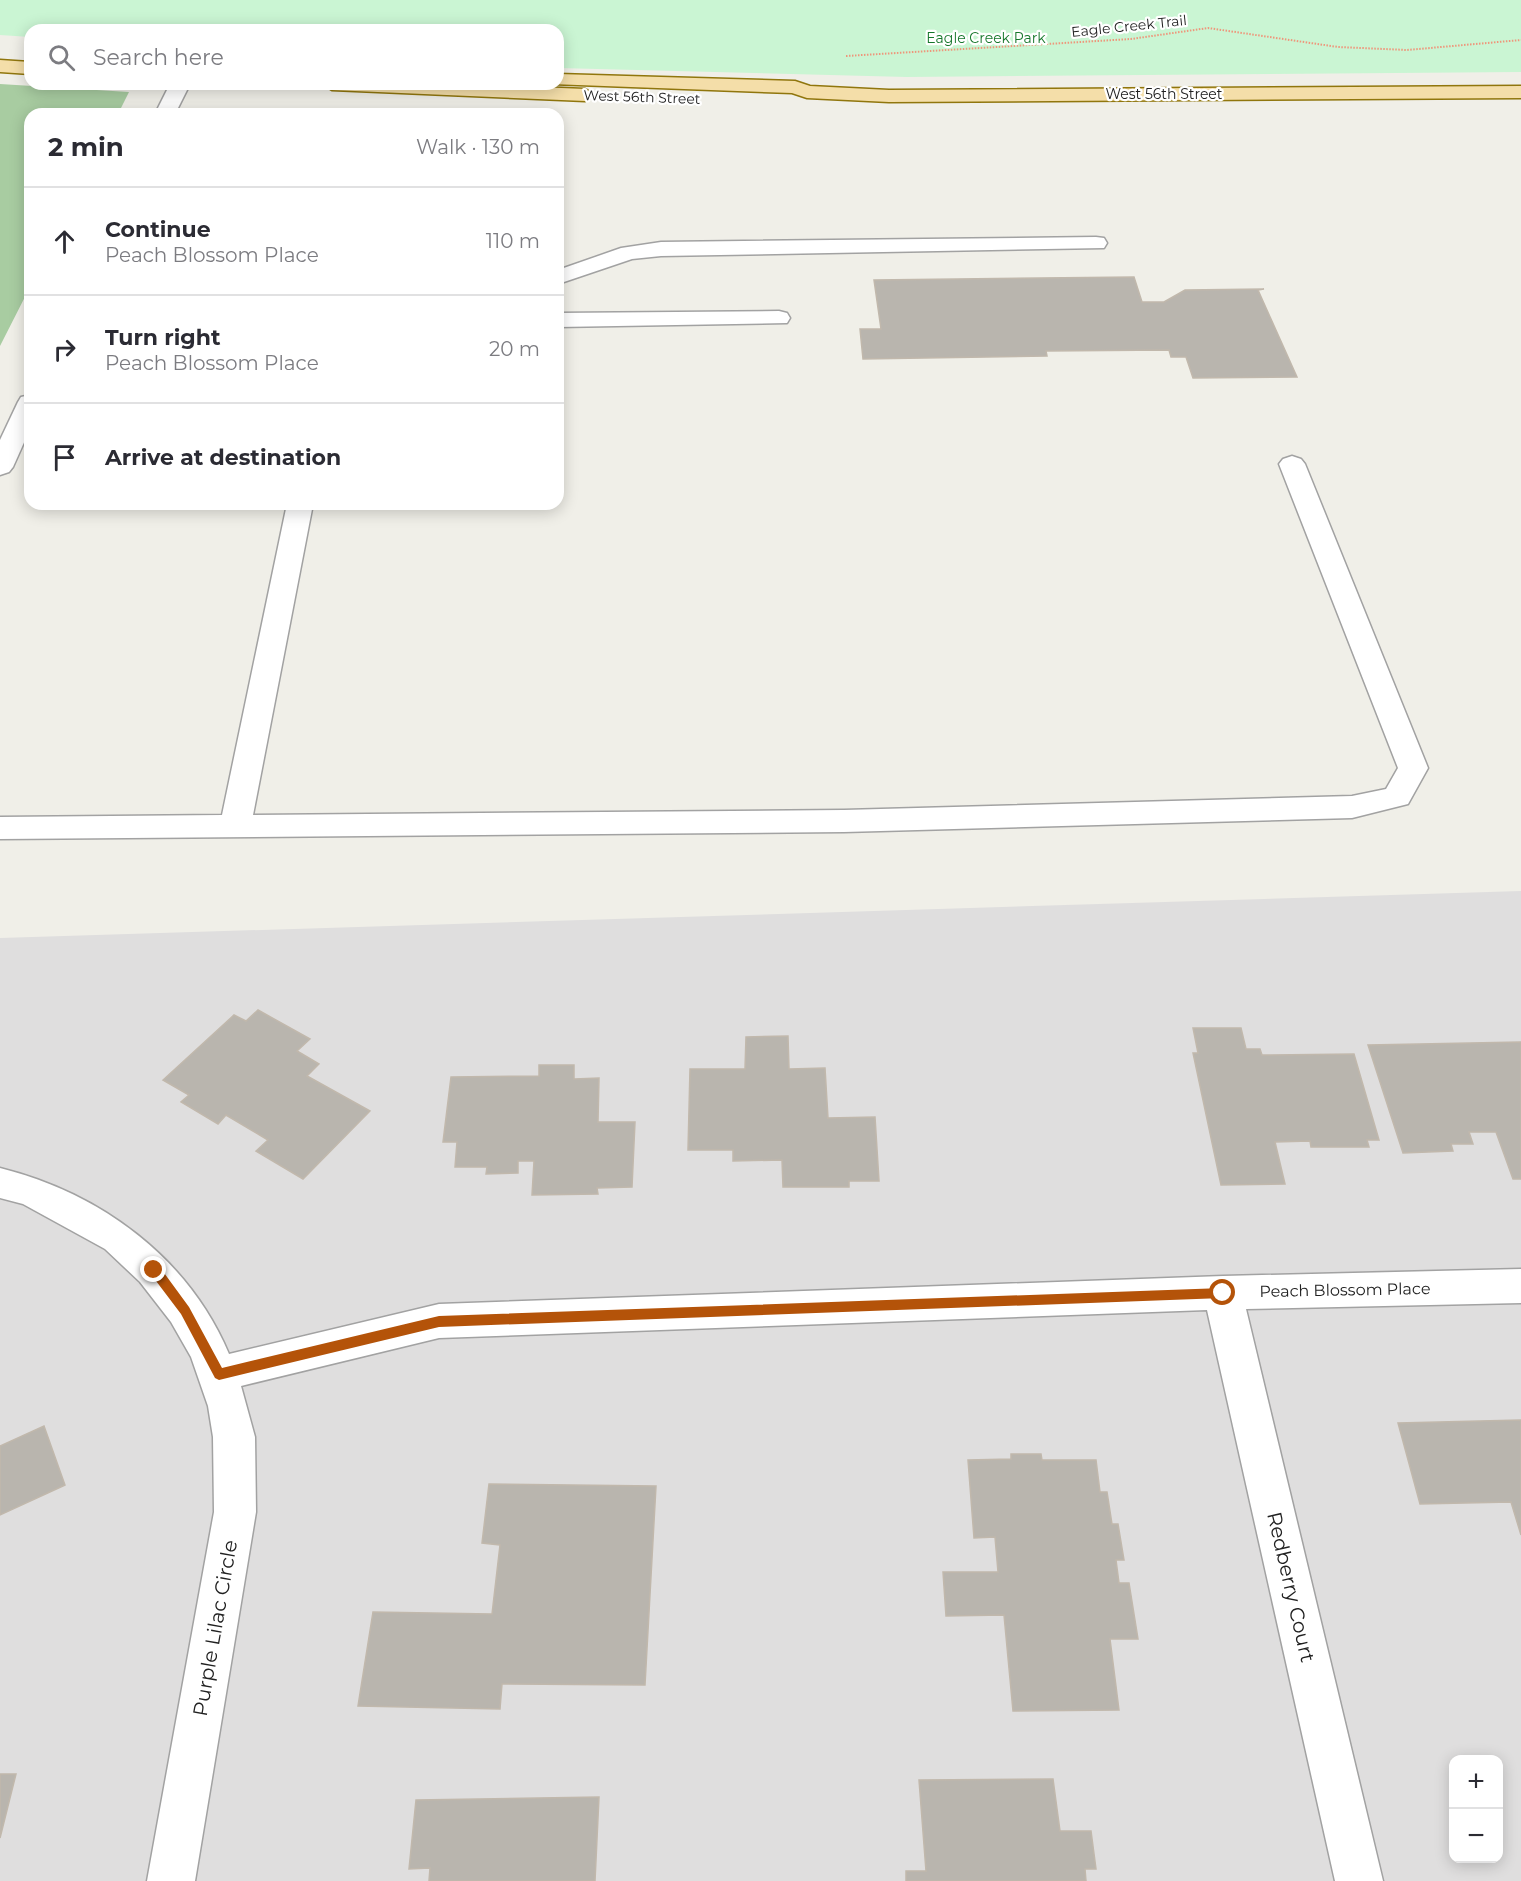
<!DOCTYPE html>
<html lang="en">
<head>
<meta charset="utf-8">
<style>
	body { margin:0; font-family:Montserrat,sans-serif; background:#f7f7f7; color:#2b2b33 }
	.controls { position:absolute; right:18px; bottom:18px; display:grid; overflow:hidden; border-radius:12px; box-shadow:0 3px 15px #0003 }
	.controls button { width:54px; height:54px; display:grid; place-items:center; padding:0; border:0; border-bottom:2px solid #e1e1e2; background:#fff; color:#2b2b33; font:30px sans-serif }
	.stop { position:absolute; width:18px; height:18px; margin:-14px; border:4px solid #b45309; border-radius:50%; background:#fff }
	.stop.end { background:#b45309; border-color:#fff; box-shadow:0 2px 6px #0008 }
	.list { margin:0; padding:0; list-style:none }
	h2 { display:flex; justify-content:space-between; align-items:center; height:78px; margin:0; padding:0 24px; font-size:26px }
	h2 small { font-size:20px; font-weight:400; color:#7c7c81 }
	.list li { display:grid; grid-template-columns:39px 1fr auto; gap:18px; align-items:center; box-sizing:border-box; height:108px; padding:0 24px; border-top:2px solid #e1e1e2 }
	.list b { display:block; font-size:22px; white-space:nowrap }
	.list p { margin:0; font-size:20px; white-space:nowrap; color:#7c7c81 }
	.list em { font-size:20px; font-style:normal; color:#7c7c81 }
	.icon { flex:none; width:33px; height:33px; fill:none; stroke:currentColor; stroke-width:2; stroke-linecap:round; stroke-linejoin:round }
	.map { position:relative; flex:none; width:1521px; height:1881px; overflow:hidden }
	.search { position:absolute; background:#fff; box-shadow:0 3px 15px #0003; left:24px; top:24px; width:540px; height:66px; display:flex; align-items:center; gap:15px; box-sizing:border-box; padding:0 21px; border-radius:18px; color:#7c7c81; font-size:22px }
	.panel { position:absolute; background:#fff; box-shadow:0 3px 15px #0003; left:24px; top:108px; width:540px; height:402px; border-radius:18px }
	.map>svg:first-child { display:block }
	.residential { fill:#dfdede; fill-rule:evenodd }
	.forest { fill:#a8cca1 }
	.park { fill:#caf5d3 }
	.building { fill:#b9b5ae; stroke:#c1b8ac; stroke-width:1.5 }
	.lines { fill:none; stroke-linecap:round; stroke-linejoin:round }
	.minor-casing { stroke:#a2a2a2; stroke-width:3 }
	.major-casing { stroke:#90760d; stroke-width:3 }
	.path { stroke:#ee967b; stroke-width:2; stroke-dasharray:1.5 1.5; stroke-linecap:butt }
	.minor { fill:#fff; fill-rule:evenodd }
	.major { fill:#f4dea9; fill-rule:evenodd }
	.route { fill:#b45309 }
	.labels { text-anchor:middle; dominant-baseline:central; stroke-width:4.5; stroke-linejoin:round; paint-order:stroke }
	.far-street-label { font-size:14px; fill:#212121; stroke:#fff }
	.far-park-label { font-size:14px; fill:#16772b; stroke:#fff }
	.street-label { font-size:16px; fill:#212121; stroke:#fff }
	.near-street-label { font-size:20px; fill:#212121; stroke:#fff }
</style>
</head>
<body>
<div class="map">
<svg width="1521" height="1881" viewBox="0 0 1521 1881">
	<rect width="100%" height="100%" fill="#f0efe8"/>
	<path class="residential" d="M1521,891V1881H0V938ZM1454,1760H1498V1858H1454Z"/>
	<path class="forest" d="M0,84L129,92L118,114H30V287L0,346Z"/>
	<path class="park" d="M0,0H1521V72L907,77L558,68V30H30V37L0,35Z"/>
	<g class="building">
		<path d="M1134,277L1142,302H1164L1185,290L1264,289L1258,290L1297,377L1193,378L1186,357H1171L1169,350L1046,351L1047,356L863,359L860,329H881L874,280Z"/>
		<path d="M258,1010L310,1039L297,1051L319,1064L307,1076L370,1111L303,1179L256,1151L268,1140L226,1115L218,1124L181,1102L189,1095L163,1080L234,1015L246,1021Z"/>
		<path d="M1193,1028H1241L1246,1049H1260L1262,1055L1354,1054L1379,1140H1367L1369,1147H1311L1310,1141L1275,1142L1285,1184L1221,1185L1193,1053H1198Z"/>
		<path d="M788,1036L789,1069L825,1068L828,1118L875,1117L879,1181H849V1187H783L782,1160L733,1161V1150H688L690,1069H745L746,1037Z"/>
		<path d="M1521,1042V1179H1513L1496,1132H1469L1473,1144H1451L1453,1151L1403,1153L1368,1045Z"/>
		<path d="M539,1065H574V1079L599,1078L598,1122H635L632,1187L597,1188L598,1194L532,1195L534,1161H518V1173L486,1174L487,1167H455L457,1142H443L451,1077L539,1076Z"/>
		<path d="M1521,1420V1535L1511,1502L1420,1504L1398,1423Z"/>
		<path d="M44,1426L65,1485L0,1515V1446Z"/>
		<path d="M1011,1454H1041L1042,1460H1096L1100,1492H1107L1112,1524H1118L1124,1560H1116L1119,1583H1129L1138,1639H1110L1119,1710L1013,1711L1004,1615L946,1616L943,1572H998L995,1537L974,1538L968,1460L1011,1459Z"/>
		<path d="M489,1484L656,1486L645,1685L502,1684L500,1709L358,1706L373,1612L492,1614L500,1545L482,1543Z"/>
		<path d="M0,1774H16L0,1838Z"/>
		<path d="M1053,1779L1060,1831H1091L1096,1869H1085L1086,1881H906V1871H926L919,1780Z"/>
		<path d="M599,1797L595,1881H429L430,1868L409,1869L416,1800Z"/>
	</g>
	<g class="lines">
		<g class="minor-casing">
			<g id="minor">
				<path d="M170,84H190L175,114H155Z"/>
				<path d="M1096,237L1104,238L1107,243L1104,248L661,256L632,259L558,284V270L621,248L661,242Z"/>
				<path d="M779,311L787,313L790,318L787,323L558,327V313Z"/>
				<path d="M30,395V429L13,467L9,472L0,475V440L18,402L21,397Z"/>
				<path d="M1292,456L1301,459L1305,464L1428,768L1408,804L1352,818L844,832L0,839V817L222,815L287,504H313L253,815L844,810L1352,796L1386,789L1398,768L1279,464L1283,459Z"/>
				<path d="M0,1168C100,1193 188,1257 229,1354L439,1304L1223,1276L1521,1269V1303L1246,1309L1383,1881H1335L1207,1310L439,1338L241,1386L255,1437L256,1512L195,1881H147L214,1512L213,1437L208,1406L191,1357L171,1322L140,1282L105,1249L23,1204L0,1198Z"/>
			</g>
		</g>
		<g class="major-casing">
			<g id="major">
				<path d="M0,60L30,62V74L0,72Z"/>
				<path d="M558,74L795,81L810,86L889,90L1521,86V98L889,102L807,98L792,93L551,84H558Z"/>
				<path d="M322,84H464L585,89L595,95L585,101L332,90Z"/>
			</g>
		</g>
		<path class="path" d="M846,56L1131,39L1208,28L1338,47L1407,50L1521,40"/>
		<use href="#minor" class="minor"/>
		<use href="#major" class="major"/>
	</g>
	<path class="route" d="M154,1265L159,1266L189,1307L222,1368L439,1316L1223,1288L1229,1293L1223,1298L439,1327L219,1380L215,1378L181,1314L150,1273L149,1270Z"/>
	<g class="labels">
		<g class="far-street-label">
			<text transform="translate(1129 26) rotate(-6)">Eagle Creek Trail</text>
			<text x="1164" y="94">West 56th Street</text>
			<text transform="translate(642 97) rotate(2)">West 56th Street</text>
		</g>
		<g class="far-park-label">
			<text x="986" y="38">Eagle Creek Park</text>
		</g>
		<g class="street-label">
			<text transform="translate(1345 1290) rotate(-1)">Peach Blossom Place</text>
		</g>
		<g class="near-street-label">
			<text transform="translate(1291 1587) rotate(77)">Redberry Court</text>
			<text transform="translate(215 1628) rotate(-80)">Purple Lilac Circle</text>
		</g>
	</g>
</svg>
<div class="controls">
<button>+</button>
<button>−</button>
</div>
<div class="stop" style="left:1223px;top:1293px"></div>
<div class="stop end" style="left:154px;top:1270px"></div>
<div class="search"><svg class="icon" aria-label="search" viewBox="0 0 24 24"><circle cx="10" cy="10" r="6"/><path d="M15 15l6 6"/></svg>Search here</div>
<section class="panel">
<h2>2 min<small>Walk · 130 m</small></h2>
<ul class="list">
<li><svg class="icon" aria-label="ahead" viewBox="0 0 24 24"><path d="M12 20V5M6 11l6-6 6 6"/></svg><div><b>Continue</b><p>Peach Blossom Place</p></div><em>110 m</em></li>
<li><svg class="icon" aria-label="right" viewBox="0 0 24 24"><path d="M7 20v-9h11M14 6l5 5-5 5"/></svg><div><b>Turn right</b><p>Peach Blossom Place</p></div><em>20 m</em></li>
<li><svg class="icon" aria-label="arrive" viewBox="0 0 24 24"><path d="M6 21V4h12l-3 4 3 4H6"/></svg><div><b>Arrive at destination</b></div></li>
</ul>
</section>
</div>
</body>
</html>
